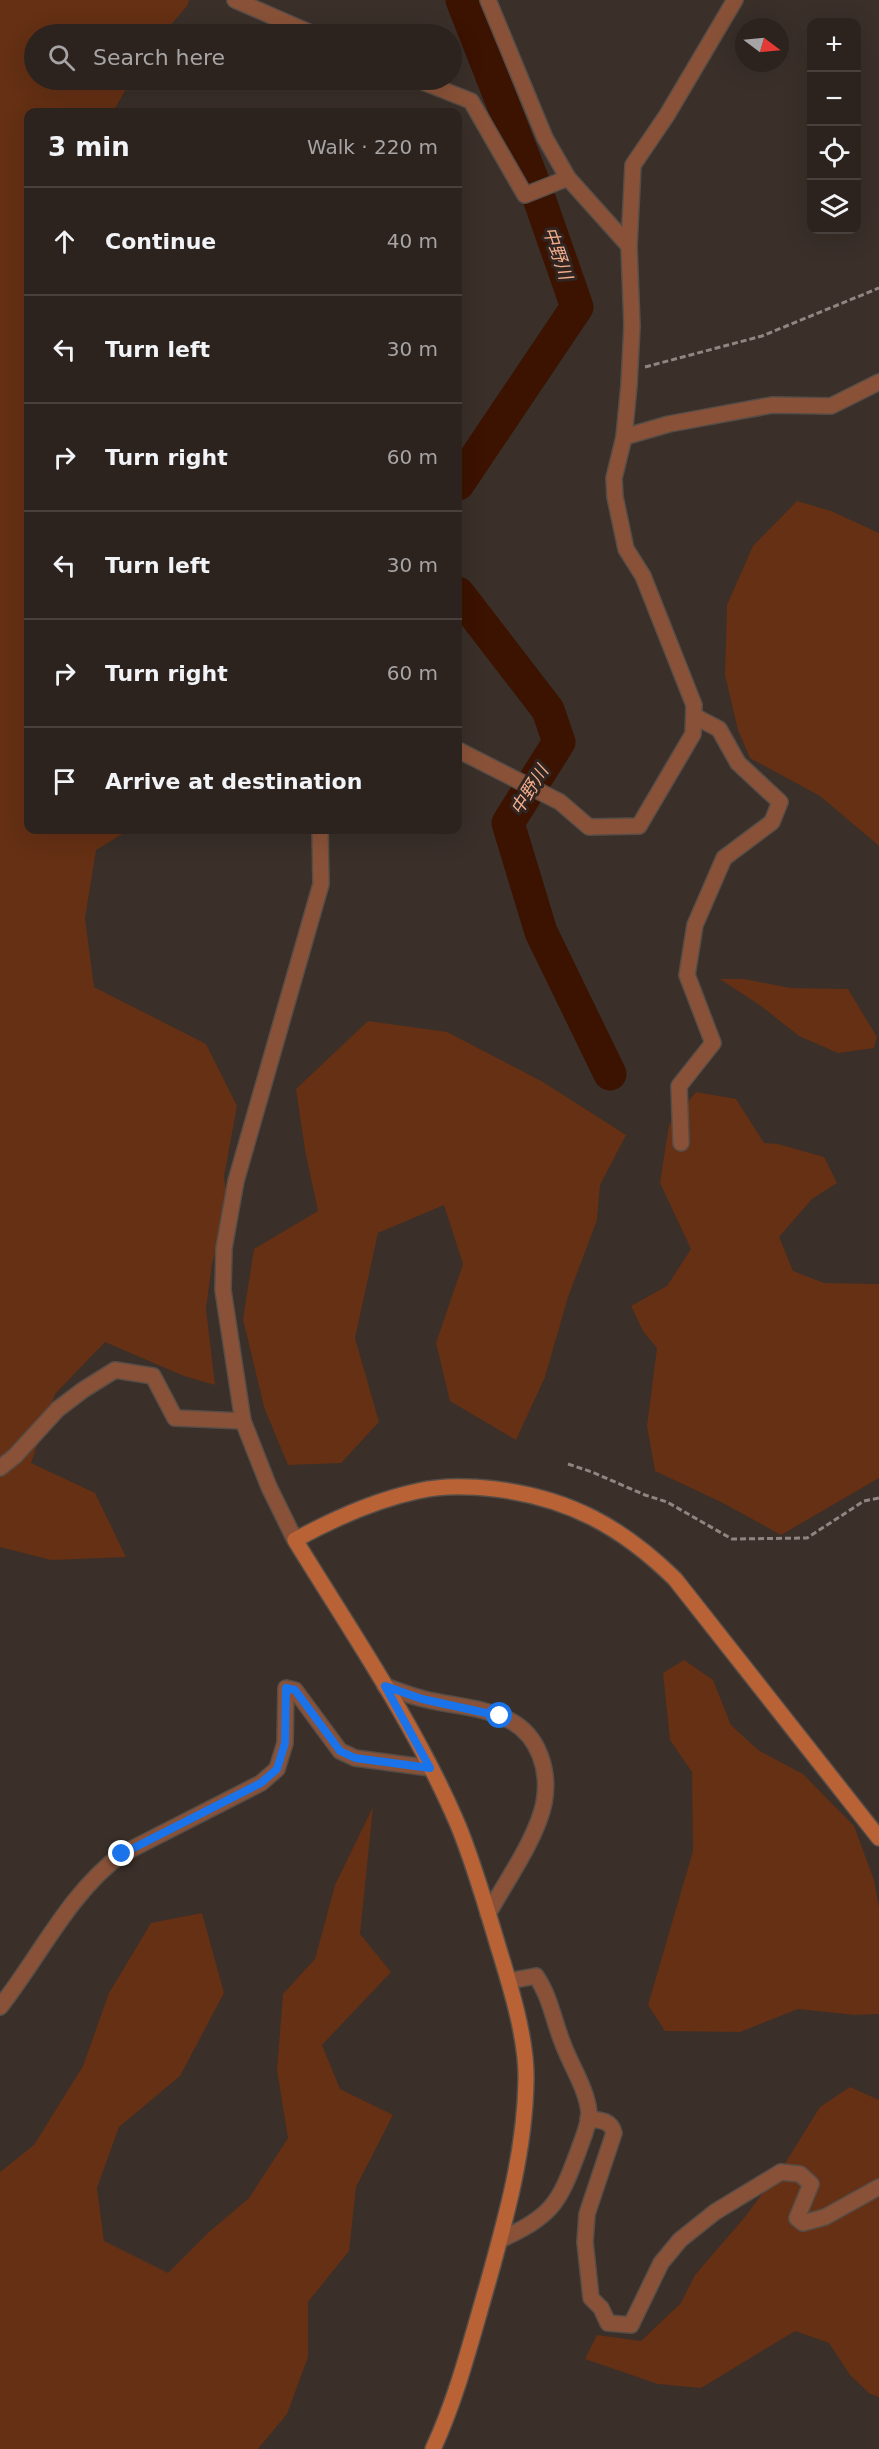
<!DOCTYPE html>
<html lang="en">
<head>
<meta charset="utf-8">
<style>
	body { margin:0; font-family:"DejaVu Sans","Noto Sans JP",sans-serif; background:#382f2c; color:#f1f3f6 }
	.controls { position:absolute; right:18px; top:18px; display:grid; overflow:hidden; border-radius:12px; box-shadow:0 6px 24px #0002 }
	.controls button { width:54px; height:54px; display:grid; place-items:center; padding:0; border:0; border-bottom:2px solid #48403d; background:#2c231f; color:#f1f3f6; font:30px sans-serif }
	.compass { position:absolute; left:735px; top:18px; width:54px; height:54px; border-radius:50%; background:#2c231f; box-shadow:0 6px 24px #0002; rotate:106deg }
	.stop { position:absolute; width:18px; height:18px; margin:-14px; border:4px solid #1a73e8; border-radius:50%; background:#fff }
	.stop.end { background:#1a73e8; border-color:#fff; box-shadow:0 2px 6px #0008 }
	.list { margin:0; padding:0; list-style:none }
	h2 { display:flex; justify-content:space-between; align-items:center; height:78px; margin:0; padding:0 24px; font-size:26px }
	h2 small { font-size:20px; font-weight:400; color:#a6a4a4 }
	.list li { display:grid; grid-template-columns:39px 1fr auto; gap:18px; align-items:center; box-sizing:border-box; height:108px; padding:0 24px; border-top:2px solid #48403d }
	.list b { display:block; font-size:22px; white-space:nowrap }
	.list em { font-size:20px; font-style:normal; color:#a6a4a4 }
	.icon { flex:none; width:33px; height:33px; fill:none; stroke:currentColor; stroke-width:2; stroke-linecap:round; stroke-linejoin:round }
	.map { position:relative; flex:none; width:879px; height:2449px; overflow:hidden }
	.search { position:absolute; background:#2c231f; box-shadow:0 6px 24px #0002; left:24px; top:24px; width:438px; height:66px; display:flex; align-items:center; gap:15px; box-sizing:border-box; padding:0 21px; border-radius:33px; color:#a6a4a4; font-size:22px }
	.panel { position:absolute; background:#2c231f; box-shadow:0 6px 24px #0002; left:24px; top:108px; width:438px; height:726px; border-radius:12px }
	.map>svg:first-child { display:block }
	.green { fill:#653014 }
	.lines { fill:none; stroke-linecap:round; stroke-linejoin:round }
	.river { stroke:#3c1200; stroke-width:33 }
	.street-casing { stroke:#574d47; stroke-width:18 }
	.secondary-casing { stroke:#574d47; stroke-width:18 }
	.path { stroke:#8f8681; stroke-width:3; stroke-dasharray:6 3; stroke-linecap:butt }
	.street { stroke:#895238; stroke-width:15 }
	.secondary { stroke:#b96236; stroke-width:15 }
	.route { stroke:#1a73e8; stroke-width:8 }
	.labels { text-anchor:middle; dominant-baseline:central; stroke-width:6; stroke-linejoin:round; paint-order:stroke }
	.water-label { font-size:18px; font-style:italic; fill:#f3ad8d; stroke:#302520 }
</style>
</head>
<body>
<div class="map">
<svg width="879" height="2449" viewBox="0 0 879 2449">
	<rect width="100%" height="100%" fill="#3a2f29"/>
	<g class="green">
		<path d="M0,0H189L187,6L163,34H34V80H131L113,112H28V830H129L96,850L85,918L94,987L206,1044L237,1106L224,1176L228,1208L212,1264L206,1309L215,1385L184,1376L105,1342L55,1394L31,1463L95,1493L126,1557L51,1560L0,1547Z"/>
		<path d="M797,501L831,511L879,533V846L820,796L750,758L738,730L725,675L727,605L753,546Z"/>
		<path d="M720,979H744L790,988L848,989L877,1037L874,1048L838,1053L799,1036L761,1006Z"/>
		<path d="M368,1021L447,1032L543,1082L626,1135L600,1185L597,1220L568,1297L545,1377L516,1440L450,1401L436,1343L463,1264L444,1205L378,1233L355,1338L379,1422L341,1463L288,1465L264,1407L243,1319L254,1249L318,1211L305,1150L296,1089Z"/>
		<path d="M696,1092L736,1099L764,1143L778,1144L824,1157L837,1183L812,1199L779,1237L793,1271L824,1283L879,1284V1478L781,1535L723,1503L655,1471L647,1426L657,1348L643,1331L631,1306L667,1286L691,1249L660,1183L669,1125Z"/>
		<path d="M684,1660L713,1680L731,1725L758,1750L803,1774L854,1826L874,1880L879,1907V2014L855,2015L798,2009L740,2032L665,2031L648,2005L693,1851L692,1772L670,1740L663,1673Z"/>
		<path d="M373,1807L360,1934L391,1972L322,2045L340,2089L393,2115L356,2187L349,2251L308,2302V2357L287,2414L258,2449H0V2172L34,2145L83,2066L109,1993L151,1923L202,1913L224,1993L180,2076L119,2127L97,2188L104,2241L168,2273L208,2233L249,2198L288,2138L277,2070L283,1994L315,1959L335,1885Z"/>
		<path d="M850,2087L879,2100V2397L870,2394L850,2375L829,2343L795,2331L701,2388L658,2384L585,2359L597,2335L641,2341L681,2303L695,2275L744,2218L784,2165L820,2107Z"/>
	</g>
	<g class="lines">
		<g class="river">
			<path d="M458,484L577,307L533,181L462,0"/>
			<path d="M458,593L548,710L559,742L508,823L541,932L610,1074"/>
		</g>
		<g class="street-casing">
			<g id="street">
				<path d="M235,0L313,34"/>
				<path d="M488,0L545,138L568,178L629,246"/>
				<path d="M418,80L471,101L525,195L568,178"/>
				<path d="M624,437L669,424L772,405L831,406L879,382"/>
				<path d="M458,750L560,802L589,827L639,826L693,734L694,705L643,576L626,549L615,497L614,478L624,437L629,385L632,326L629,246L633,165L667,115L735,0"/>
				<path d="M681,1143L679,1086L713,1043L687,975L695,925L724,858L772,822L780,802L738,763L719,729L694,716"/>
				<path d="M0,1468L15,1456L58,1409L83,1390L115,1370L153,1376L175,1418L243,1421"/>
				<path d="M295,1540L269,1487L243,1421L223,1290L224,1248L236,1181L321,884L320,830"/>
				<path d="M385,1686C398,1691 411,1696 424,1699C452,1706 484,1707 509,1720C539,1735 550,1771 544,1803C536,1840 506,1881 488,1914"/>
				<path d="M0,2007C40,1956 69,1893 122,1854L261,1783L277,1769L285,1743L286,1688L295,1690L340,1751L355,1758L430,1768"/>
				<path d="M588,2119C600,2120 611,2120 614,2133L587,2214L585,2242L591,2298L601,2308L608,2323L631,2325L661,2263L680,2240L715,2212L781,2172L800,2174L811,2184L797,2218L803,2223L825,2217L879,2187"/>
				<path d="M500,2240C552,2215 558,2206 578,2152C582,2140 589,2126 589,2113C587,2089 571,2066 563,2044C554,2022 550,1996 536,1976L509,1981"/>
			</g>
		</g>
		<g class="secondary-casing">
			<path id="secondary" d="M433,2449C457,2397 471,2341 487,2286C506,2218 525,2151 526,2080C527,2039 510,1985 498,1946C486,1906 474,1864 458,1825C415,1724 352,1633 295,1540C333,1519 376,1500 418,1491C443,1485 470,1486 495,1489C569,1498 622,1527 675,1579L879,1838"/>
		</g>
		<g class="path">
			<path d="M645,367L762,336L879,288"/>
			<path d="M568,1464L592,1472L645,1495L667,1502L732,1539L807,1538L864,1501L879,1498"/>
		</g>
		<use href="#street" class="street"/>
		<use href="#secondary" class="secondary"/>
	</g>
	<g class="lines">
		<path class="route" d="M122,1854L261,1783L277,1769L285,1743L286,1688L295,1690L340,1751L355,1758L430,1768L385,1686L422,1699L500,1716"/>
	</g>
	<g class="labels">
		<g class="water-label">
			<text transform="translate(558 253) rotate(71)">中野川</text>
			<text transform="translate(529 790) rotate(-58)">中野川</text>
		</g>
	</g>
</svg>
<div class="controls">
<button>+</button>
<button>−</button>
<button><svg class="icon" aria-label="locate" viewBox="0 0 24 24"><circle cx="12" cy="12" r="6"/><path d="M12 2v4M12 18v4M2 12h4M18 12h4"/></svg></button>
<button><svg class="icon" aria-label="layers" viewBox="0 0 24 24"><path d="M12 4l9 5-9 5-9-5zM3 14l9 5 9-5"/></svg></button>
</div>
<svg class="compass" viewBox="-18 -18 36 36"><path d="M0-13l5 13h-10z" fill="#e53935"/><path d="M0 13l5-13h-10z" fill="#a6a4a4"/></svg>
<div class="stop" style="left:500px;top:1716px"></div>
<div class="stop end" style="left:122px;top:1854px"></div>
<div class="search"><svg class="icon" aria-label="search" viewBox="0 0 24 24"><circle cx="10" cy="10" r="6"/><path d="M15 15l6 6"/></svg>Search here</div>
<section class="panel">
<h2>3 min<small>Walk · 220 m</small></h2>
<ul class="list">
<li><svg class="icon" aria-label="ahead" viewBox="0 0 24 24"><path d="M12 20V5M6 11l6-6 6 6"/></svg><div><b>Continue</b></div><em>40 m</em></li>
<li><svg class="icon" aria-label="left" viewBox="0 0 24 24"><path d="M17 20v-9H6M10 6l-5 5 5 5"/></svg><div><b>Turn left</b></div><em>30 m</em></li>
<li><svg class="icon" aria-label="right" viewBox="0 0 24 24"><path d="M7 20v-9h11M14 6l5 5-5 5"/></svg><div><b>Turn right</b></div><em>60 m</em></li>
<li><svg class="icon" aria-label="left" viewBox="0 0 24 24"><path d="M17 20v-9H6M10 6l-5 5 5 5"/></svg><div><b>Turn left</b></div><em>30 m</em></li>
<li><svg class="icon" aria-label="right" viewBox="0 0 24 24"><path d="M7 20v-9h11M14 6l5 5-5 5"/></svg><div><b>Turn right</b></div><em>60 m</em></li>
<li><svg class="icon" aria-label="arrive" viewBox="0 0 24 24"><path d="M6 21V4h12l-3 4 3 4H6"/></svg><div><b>Arrive at destination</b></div></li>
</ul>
</section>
</div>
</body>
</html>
